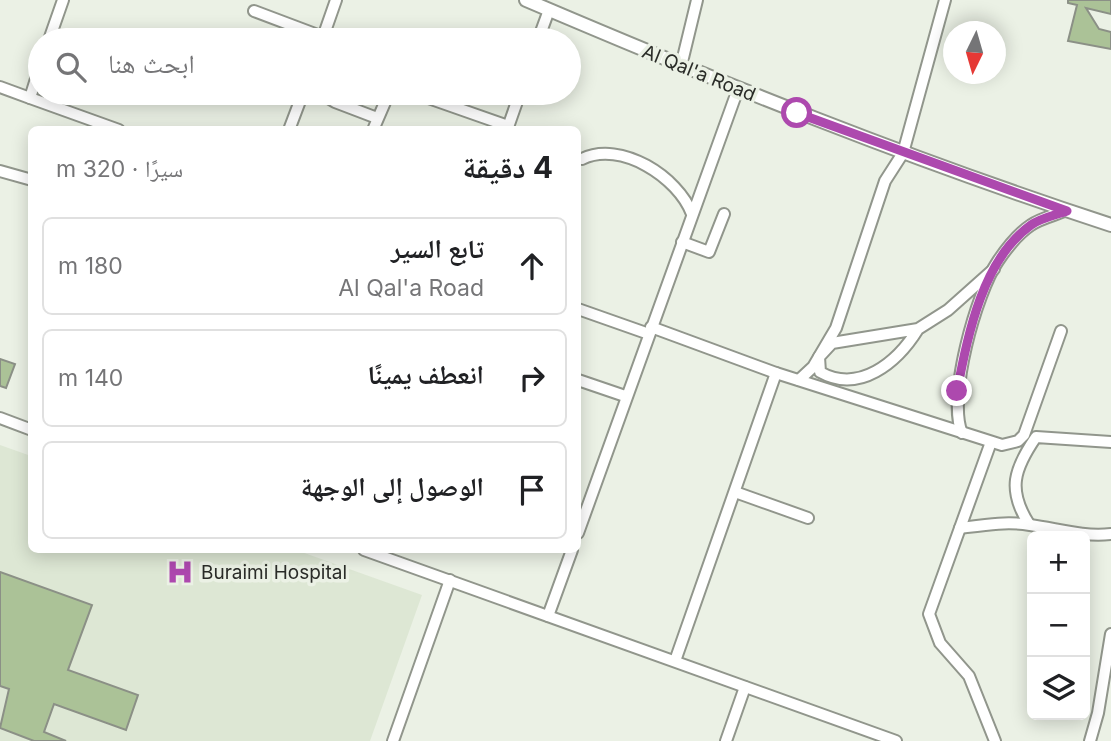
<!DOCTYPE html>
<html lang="ar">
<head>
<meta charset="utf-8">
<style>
	body { margin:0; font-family:Inter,"Noto Naskh Arabic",sans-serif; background:#f6f6f6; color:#202124; direction:rtl }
	.controls { position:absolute; right:21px; bottom:21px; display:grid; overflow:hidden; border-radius:10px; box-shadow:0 4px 18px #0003 }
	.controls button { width:63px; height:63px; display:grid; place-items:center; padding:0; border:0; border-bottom:2px solid #e0e0e0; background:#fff; color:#202124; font:35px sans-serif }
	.compass { position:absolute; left:943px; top:21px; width:63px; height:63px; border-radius:50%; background:#fff; box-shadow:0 4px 18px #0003; rotate:185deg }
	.stop { position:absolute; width:21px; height:21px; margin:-16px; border:5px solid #ad49ae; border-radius:50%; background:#fff }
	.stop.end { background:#ad49ae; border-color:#fff; box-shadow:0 2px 7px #0008 }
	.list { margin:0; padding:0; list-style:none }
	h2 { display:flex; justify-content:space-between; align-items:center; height:91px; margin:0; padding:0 28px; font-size:30px }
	h2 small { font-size:23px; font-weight:400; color:#757577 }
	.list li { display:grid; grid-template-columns:46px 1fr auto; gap:21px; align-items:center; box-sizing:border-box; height:98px; margin:0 14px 14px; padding:0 14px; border:2px solid #e0e0e0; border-radius:10px }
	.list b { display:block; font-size:26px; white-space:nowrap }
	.list p { margin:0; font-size:23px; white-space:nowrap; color:#757577 }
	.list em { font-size:23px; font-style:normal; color:#757577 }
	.icon { flex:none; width:38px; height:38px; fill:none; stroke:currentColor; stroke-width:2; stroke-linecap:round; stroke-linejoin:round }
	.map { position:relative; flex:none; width:1111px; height:741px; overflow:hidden; direction:ltr }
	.search { position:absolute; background:#fff; box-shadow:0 4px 18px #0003; left:28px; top:28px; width:553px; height:77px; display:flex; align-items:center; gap:18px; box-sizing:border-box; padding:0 24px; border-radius:38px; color:#757577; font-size:26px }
	.panel { position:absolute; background:#fff; box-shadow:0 4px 18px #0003; left:28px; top:126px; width:553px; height:427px; border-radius:10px; direction:rtl }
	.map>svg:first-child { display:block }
	.built { fill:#dde7d4 }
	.building { fill:#abc297; stroke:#8b9086; stroke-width:2 }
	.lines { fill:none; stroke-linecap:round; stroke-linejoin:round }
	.minor-casing { stroke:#91968c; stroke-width:14 }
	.tertiary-casing { stroke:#91968c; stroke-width:16 }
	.minor { stroke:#fff; stroke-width:10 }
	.tertiary { stroke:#fff; stroke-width:12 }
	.route { stroke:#ad49ae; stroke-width:9 }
	.labels { text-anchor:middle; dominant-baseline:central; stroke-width:7; stroke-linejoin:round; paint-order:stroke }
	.street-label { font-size:19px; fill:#2a2c28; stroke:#ebf1e5 }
	.poi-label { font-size:19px; fill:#2a2c28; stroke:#ebf1e5; text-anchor:start }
</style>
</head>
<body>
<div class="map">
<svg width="1111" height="741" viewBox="0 0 1111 741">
	<rect width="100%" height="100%" fill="#ebf1e5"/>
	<path class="built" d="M0,445L31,456L32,550H296L422,595L370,741H0Z"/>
	<g class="building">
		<path d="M1068,0H1111V14L1086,8L1099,29L1111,32V49L1068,41L1077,5L1068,3Z"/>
		<path d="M0,359L15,364L6,388L0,386Z"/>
		<path d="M0,572L92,605L68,670L138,695L126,730L54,704L44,732L66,741H34L0,728L9,689L0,686Z"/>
	</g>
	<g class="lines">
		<g class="minor-casing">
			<g id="minor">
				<path d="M254,11L323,37"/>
				<path d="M49,40L63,0"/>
				<path d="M322,40L336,0"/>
				<path d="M538,40L549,10"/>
				<path d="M40,66L30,98L119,130"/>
				<path d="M681,66L697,0"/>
				<path d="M0,87L30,98"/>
				<path d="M320,93L335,102L377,118"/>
				<path d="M414,93L508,126"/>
				<path d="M289,130L303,93"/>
				<path d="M373,130L389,93"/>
				<path d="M507,130L520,93"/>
				<path d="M582,159C621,140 678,177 692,214"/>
				<path d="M0,171L32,180"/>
				<path d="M682,242L709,252L724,214"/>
				<path d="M578,309L649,334"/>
				<path d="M651,327L776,373L1002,445L1018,441L1024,435L1061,331"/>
				<path d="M918,329C897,363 859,394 820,372L819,357L832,343L918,329L948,310L994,269"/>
				<path d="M578,380L625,396"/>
				<path d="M799,380L813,367L836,328L885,181L903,153L945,0"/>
				<path d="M0,418L32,430"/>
				<path d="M962,433C947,398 976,293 998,261C1006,249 1019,233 1031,225C1041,218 1056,215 1067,210"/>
				<path d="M991,442L929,614L940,643L969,676L995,741"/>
				<path d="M735,492L808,518"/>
				<path d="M1029,524C1007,490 1014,469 1036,437L1111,442"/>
				<path d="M960,528C983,525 1007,521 1030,525C1059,529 1082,537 1111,534"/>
				<path d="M578,533L738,89"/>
				<path d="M364,550L896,741"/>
				<path d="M548,616L572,550"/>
				<path d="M675,661L776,373"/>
				<path d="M393,741L450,580"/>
				<path d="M726,741L745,687"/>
				<path d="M1090,741L1098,713L1111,634"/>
			</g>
		</g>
		<g class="tertiary-casing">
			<path id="tertiary" d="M526,0C718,82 912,160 1111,225"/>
		</g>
		<use href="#minor" class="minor"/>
		<use href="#tertiary" class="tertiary"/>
	</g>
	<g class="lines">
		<path class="route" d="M797,113L1067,211C1056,215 1041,218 1031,225C982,260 968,335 957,391"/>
	</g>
	<defs>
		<g id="hospital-bare" transform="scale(2.1)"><path d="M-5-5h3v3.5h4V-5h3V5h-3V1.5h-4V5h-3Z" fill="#ad49ae" stroke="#ebf1e5" stroke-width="2.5" paint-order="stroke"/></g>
	</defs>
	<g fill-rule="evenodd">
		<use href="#hospital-bare" x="180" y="572"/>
	</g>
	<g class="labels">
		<g class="street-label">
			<text transform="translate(699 73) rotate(22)">Al Qal'a Road</text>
		</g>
		<g class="poi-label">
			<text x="201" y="572">Buraimi Hospital</text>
		</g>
	</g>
</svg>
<div class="controls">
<button>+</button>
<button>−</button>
<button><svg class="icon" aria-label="layers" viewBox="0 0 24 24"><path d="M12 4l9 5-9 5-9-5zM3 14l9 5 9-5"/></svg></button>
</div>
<svg class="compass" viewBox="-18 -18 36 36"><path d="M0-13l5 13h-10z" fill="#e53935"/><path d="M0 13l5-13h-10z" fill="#757577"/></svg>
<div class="stop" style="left:797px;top:113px"></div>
<div class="stop end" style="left:957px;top:391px"></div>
<div class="search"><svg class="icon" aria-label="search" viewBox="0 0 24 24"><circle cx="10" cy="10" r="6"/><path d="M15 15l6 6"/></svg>ابحث هنا</div>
<section class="panel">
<h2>4 دقيقة<small>سيرًا · 320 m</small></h2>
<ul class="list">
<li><svg class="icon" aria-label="ahead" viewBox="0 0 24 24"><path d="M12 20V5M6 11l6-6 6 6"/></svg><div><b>تابع السير</b><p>Al Qal'a Road</p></div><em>180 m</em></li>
<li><svg class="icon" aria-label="right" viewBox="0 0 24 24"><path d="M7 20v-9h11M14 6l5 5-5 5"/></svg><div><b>انعطف يمينًا</b></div><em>140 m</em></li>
<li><svg class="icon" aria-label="arrive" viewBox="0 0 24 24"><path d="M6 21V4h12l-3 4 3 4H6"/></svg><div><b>الوصول إلى الوجهة</b></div></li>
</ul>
</section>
</div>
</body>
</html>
